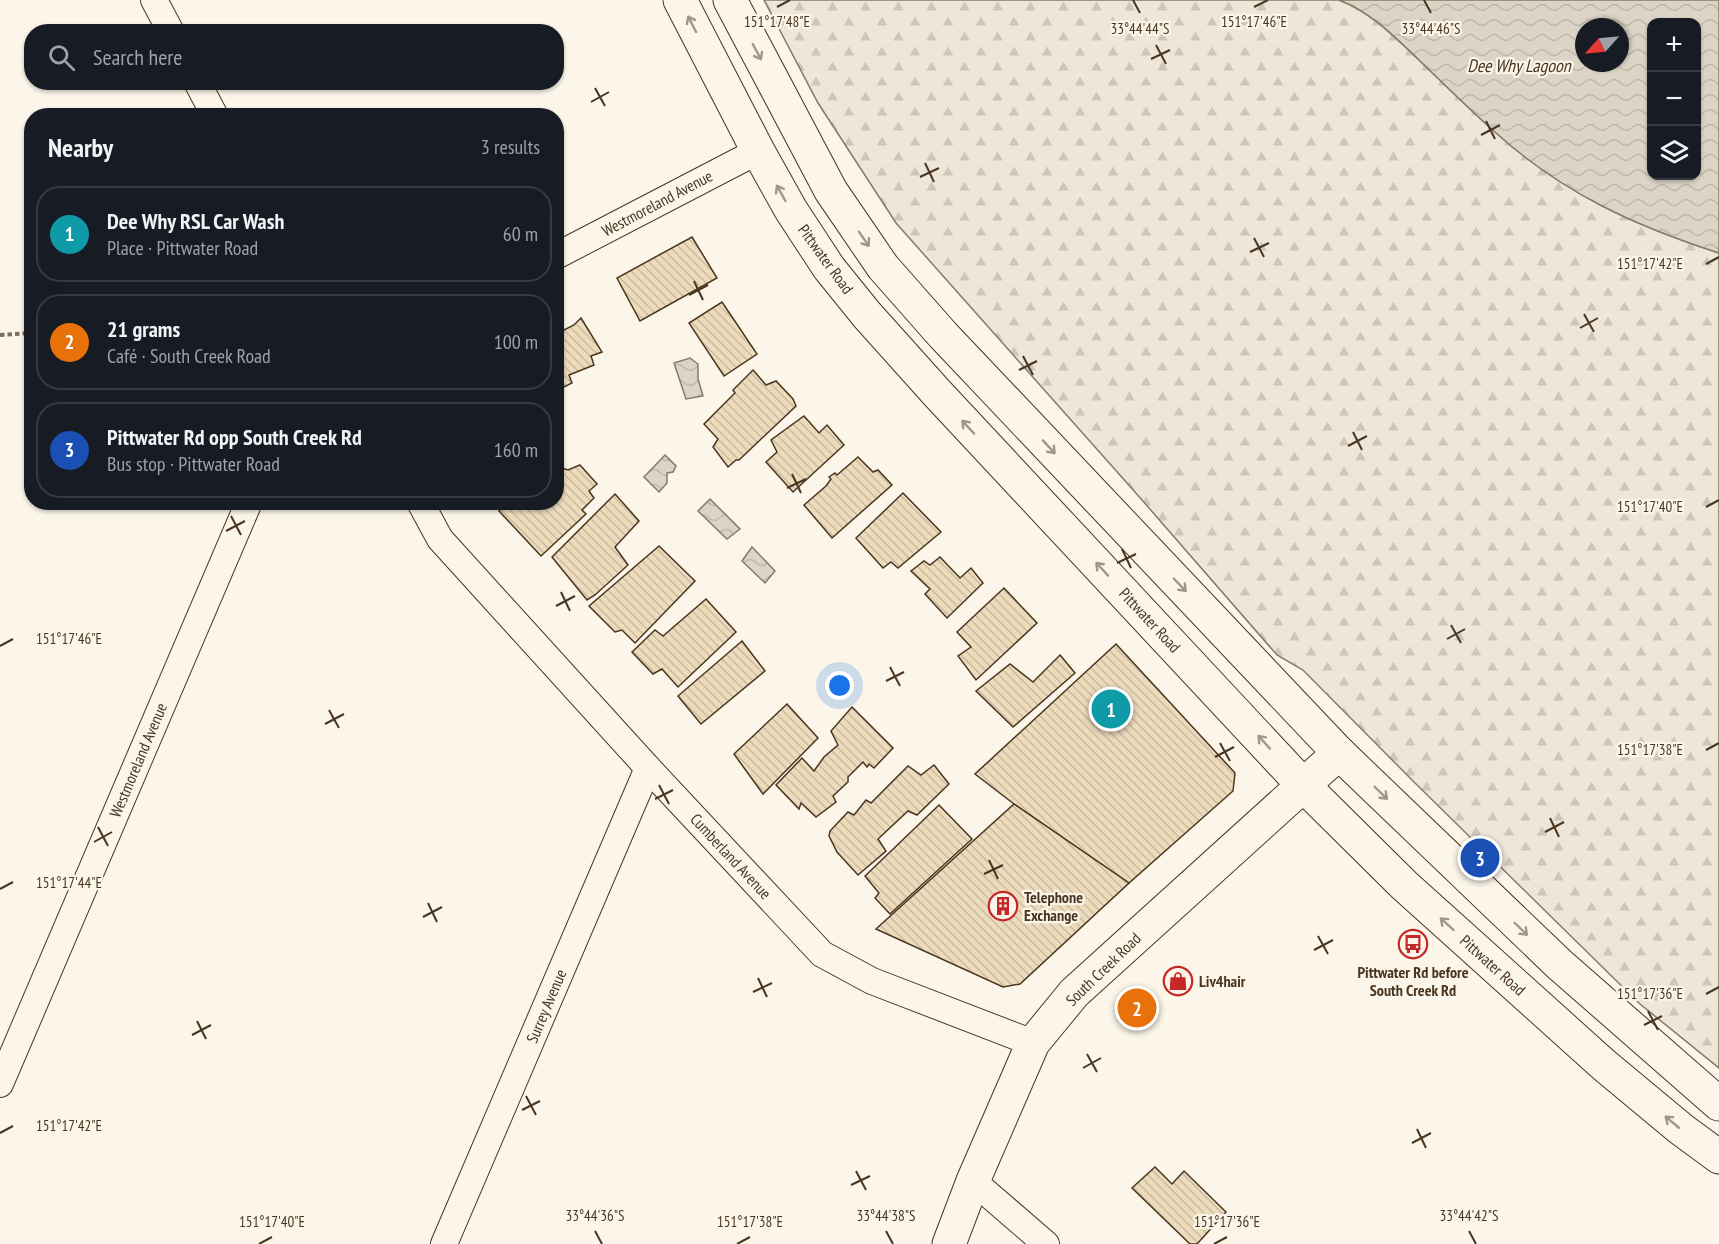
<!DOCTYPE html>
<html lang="en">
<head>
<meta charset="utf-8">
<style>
	body { margin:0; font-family:"PT Sans Narrow",sans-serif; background:#242831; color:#f1f3f6 }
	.controls { position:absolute; right:18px; top:18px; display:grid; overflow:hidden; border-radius:12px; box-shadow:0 2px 4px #0004 }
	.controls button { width:54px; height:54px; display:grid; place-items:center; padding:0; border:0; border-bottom:2px solid #363941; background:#171b24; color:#f1f3f6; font:30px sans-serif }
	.compass { position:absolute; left:1575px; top:18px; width:54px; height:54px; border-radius:50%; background:#171b24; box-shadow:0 2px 4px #0004; rotate:243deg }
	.you { position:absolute; left:840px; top:686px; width:21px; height:21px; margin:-15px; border:4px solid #fff; border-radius:50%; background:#1a73e8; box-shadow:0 0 0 9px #1a73e833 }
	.badge { display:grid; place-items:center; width:39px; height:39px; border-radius:50%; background:#c62828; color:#fff; font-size:20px; font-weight:700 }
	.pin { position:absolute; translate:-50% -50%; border:3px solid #fff; box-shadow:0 2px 6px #0006 }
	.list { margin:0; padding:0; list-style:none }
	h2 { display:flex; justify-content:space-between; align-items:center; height:78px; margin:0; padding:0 24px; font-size:26px }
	h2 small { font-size:20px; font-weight:400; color:#9ea1a6 }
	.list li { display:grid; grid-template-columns:39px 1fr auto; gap:18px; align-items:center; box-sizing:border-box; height:96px; margin:0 12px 12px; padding:0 12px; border:2px solid #363941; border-radius:24px }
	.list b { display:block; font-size:22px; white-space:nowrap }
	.list p { margin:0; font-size:20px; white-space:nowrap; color:#9ea1a6 }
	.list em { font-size:20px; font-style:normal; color:#9ea1a6 }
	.icon { flex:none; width:33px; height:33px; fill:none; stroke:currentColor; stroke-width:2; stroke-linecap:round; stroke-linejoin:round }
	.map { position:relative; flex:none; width:1719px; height:1244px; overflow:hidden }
	.search { position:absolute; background:#171b24; box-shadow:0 2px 4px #0004; left:24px; top:24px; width:540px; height:66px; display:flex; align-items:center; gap:15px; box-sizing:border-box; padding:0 21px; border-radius:24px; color:#9ea1a6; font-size:22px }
	.panel { position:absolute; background:#171b24; box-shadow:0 2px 4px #0004; left:24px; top:108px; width:540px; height:402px; border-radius:24px }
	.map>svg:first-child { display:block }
	.forest { fill:url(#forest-firs); stroke:#887966; stroke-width:1.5 }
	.water { fill:url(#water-waves); stroke:#887966; stroke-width:1.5; fill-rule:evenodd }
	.building { fill:url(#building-back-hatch); stroke:#4a3520; stroke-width:1.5 }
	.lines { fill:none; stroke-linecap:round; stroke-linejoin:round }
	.street-casing { stroke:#4a3520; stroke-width:28 }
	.secondary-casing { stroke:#4a3520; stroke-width:35 }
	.highway-casing { stroke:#4a3520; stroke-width:35 }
	.path { stroke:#7f6f5c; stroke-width:4; stroke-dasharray:4.5 3; stroke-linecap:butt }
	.street { stroke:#fbf6e9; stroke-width:26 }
	.secondary { stroke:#fbf6e9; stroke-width:33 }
	.highway { stroke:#fbf6e9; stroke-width:33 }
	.oneway { stroke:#a29684 }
	.ticks { fill:none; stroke:#4a3520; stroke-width:2 }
	.labels { text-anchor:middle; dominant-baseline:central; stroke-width:4.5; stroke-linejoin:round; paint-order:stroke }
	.street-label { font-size:16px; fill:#4a3520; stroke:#fbf6e9 }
	.poi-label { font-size:16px; font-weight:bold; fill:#4a3520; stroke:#fbf6e9; text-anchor:start }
	.water-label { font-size:18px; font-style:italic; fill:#4a3520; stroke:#fbf6e9 }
	.ticks-label { font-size:15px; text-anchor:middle; fill:#4a3520; stroke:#fbf6e9; stroke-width:4.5; stroke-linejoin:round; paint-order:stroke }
</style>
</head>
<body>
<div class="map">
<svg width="1719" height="1244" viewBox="0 0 1719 1244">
	<defs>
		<pattern id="forest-firs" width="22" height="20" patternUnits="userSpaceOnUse" patternTransform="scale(1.5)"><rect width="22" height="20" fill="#ede6d9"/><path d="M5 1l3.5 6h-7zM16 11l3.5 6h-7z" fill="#cdc6ba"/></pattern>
		<pattern id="water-waves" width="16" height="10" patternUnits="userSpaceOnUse" patternTransform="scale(1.5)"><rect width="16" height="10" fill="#dcd4c6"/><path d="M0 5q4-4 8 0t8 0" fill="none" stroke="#beb7aa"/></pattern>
		<pattern id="building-back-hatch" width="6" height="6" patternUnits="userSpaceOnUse" patternTransform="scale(1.5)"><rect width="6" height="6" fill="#ecdcbc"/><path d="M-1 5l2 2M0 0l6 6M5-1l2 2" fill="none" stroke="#ccbda1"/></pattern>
	</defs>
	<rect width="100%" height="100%" fill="#fbf6e9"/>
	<path class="forest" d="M764,0H1339C1371,12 1395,37 1419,60C1444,84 1469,109 1495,132C1563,193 1634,225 1719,253V1068L1640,1004L1413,781L1303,670L1277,655L1135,492L896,223L818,103Z"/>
	<g class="water">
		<path d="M1339,0H1719V253C1635,226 1562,193 1495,132C1469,109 1444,84 1419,60C1395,37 1371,12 1339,0ZM1652,22H1696V176H1652ZM1584,27H1620V63H1584Z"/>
		<path d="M690,358L698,364V379L703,396L686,399L674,363Z"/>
		<path d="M665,455L676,466L673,472L667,473V483L659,492L644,477Z"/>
		<path d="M710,499L740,529L727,539L698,511Z"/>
		<path d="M752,547L775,571L765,583L742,561Z"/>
	</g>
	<g class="building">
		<path d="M692,237L717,278L640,321L617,278Z"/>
		<path d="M722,302L757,354L724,376L689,323Z"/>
		<path d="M581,318L602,352L591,356L594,365L569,375L572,383L556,391V334L574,325Z"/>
		<path d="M753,370L766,385L776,381L793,399L796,406L739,460H736L728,467L713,447L718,439L704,424L735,393L733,390Z"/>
		<path d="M804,416L819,433L827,425L844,445L793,492L766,462L777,452L771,440Z"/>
		<path d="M858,457L873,472L878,470L892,485L832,538L804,505L826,486L831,479L829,477L835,473L837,475Z"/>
		<path d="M580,465L597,484L589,491L594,498L582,510L586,514L541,556L499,511L508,502H556V466L568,470Z"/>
		<path d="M903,493L941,532L898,568L891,562L883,568L856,538Z"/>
		<path d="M615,494L639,521L615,547L628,565L595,595L587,600L552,557Z"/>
		<path d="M659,546L695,581L635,643L622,630L615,632L589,606Z"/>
		<path d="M940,557L960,578L971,568L983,583L947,618L925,594L930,589L911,571L924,561L930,565Z"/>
		<path d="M1004,588L1037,623L976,680L958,656L971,647L957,632Z"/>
		<path d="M706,599L736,632L678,687L662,669L653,674L632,652L655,630L663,636Z"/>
		<path d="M742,641L765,671L701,724L678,696Z"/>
		<path d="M1116,644L1235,773L1233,791L1129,883L1014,804L975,774Z"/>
		<path d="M1060,655L1075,673L1013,727L976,691L1010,664L1033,682Z"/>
		<path d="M787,704L818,738L763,794L734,754Z"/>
		<path d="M852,707L893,748L874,768L869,764L867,767L863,762L848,777V782L833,796L836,802L816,817L801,803L799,809L776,785L802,758L814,771L824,757L838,745L831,731Z"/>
		<path d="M934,765L949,784L917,815L908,811L878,839L886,851L858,875L837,852L829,836L830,831L848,812L854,815L866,800L871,803L908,766L921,775Z"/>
		<path d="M1014,804L1129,883L1020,984L1003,987L876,929Z"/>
		<path d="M939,805L972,839L890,914L875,898L879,893L865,876Z"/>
		<path d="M1155,1167L1172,1184L1184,1171L1226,1212L1197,1244H1190L1132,1188Z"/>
	</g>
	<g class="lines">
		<g class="street-casing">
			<g id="street">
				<path d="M154,0L171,32"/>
				<path d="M197,82L215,116"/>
				<path d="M556,256L758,151"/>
				<path d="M420,502L440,539L648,768L822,954L872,981L1033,1043"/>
				<path d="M0,1084L249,502"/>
				<path d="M973,1181L1046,1244"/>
				<path d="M444,1244L648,768"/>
			</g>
		</g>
		<g class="secondary-casing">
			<path id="secondary" d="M949,1244L973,1181L1033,1043L1074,993L1339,753"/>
		</g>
		<g class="highway-casing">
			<g id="highway">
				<path d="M680,0L758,151L791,210L829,268L867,315L937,393L1303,785L1404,885L1604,1065L1681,1129L1719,1157"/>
				<path d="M730,0L831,191L883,267L943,335L1339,753L1559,964L1719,1104"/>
			</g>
		</g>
		<path class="path" d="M0,335L32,333"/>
		<use href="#street" class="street"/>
		<use href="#secondary" class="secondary"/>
		<use href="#highway" class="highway"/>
	</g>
	<defs><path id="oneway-shaft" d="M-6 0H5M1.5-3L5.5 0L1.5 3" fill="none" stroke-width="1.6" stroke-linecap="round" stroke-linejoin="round" transform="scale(1.5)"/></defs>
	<g class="oneway">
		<use href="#oneway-shaft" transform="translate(692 24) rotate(-117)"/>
		<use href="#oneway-shaft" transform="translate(757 52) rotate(62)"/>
		<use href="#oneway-shaft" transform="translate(781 193) rotate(-119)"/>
		<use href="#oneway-shaft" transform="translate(864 239) rotate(55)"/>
		<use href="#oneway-shaft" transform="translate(968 427) rotate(-133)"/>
		<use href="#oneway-shaft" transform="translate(1049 447) rotate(47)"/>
		<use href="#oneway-shaft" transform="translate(1102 569) rotate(-133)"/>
		<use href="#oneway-shaft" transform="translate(1180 585) rotate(46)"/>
		<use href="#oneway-shaft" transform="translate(1264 742) rotate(-132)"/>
		<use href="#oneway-shaft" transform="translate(1381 793) rotate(44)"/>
		<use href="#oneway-shaft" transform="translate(1447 924) rotate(-138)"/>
		<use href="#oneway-shaft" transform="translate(1521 929) rotate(44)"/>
		<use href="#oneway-shaft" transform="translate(1672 1122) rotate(-140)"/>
	</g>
	<path class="ticks" d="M1133,0L1140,13M1424,0L1431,13M777,7L790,0M1254,7L1268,0M1156,45L1166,64M1151,59L1170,50M595,88L605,106M591,102L609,92M1486,121L1495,139M1481,135L1500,125M925,163L934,182M920,177L939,168M1254,238L1264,257M1250,252L1269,243M1706,264L1719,257M694,281L703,300M689,295L708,285M1584,314L1594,332M1580,328L1598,318M1023,356L1033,375M1019,370L1037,361M1353,432L1362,450M1348,446L1367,436M792,474L801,493M787,488L806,479M1706,507L1719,500M231,516L241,535M226,531L245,521M1122,549L1131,568M1117,563L1136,554M561,592L570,611M556,606L575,596M1451,625L1461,643M1447,639L1465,629M0,646L13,639M890,667L900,686M886,681L904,672M329,710L339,728M325,724L344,714M1220,743L1230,761M1706,750L1719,743M1215,757L1234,747M659,785L669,804M655,799L673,790M1550,818L1559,837M98,827L108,846M1545,832L1564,822M94,842L112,832M989,860L998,879M984,874L1003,865M0,889L13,882M428,903L437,922M423,917L442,907M1318,936L1328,954M1314,950L1333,940M758,978L767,997M753,992L772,983M1706,994L1719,987M1648,1011L1658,1030M197,1021L206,1039M1644,1025L1662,1016M192,1035L211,1025M1087,1054L1097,1072M1083,1068L1101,1058M526,1096L536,1115M522,1110L540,1101M1417,1129L1426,1148M0,1133L13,1126M1412,1143L1431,1133M856,1171L866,1190M851,1185L870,1176M595,1231L602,1244M886,1231L893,1244M1469,1231L1476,1244M259,1244L272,1237M737,1244L750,1237M1214,1244L1227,1237"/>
	<defs>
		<g id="building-ring" transform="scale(1.5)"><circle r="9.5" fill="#fbf6e9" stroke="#c62828" stroke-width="1.5"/><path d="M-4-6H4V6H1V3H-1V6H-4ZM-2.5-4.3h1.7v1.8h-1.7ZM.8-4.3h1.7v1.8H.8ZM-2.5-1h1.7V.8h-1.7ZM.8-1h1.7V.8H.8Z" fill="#c62828"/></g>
		<g id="bus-ring" transform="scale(1.5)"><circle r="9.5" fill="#fbf6e9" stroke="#c62828" stroke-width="1.5"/><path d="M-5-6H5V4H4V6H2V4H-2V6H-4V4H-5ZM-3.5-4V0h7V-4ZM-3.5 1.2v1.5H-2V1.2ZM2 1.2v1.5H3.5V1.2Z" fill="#c62828"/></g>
		<g id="shop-ring" transform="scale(1.5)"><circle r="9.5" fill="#fbf6e9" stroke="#c62828" stroke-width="1.5"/><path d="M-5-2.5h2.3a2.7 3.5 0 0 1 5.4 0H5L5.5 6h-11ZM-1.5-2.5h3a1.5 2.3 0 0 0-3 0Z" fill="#c62828"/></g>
	</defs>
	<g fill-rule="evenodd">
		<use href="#building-ring" x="1003" y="906"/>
		<use href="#bus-ring" x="1413" y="944"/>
		<use href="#shop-ring" x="1178" y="981"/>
	</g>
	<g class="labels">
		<g class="street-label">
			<text transform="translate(657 203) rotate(-28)">Westmoreland Avenue</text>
			<text transform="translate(826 259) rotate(54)">Pittwater Road</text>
			<text transform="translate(1150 620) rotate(47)">Pittwater Road</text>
			<text transform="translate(138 760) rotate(-67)">Westmoreland Avenue</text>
			<text transform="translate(731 856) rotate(47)">Cumberland Avenue</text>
			<text transform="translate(1493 965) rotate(42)">Pittwater Road</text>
			<text transform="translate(1103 969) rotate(-44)">South Creek Road</text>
			<text transform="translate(546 1006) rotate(-67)">Surrey Avenue</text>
		</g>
		<g class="poi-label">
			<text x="1024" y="897">Telephone<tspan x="1024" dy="18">Exchange</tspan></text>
			<text x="1413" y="972" text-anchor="middle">Pittwater Rd before<tspan x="1413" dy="18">South Creek Rd</tspan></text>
			<text x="1199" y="981">Liv4hair</text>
		</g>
		<g class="water-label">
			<text x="1519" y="65">Dee Why Lagoon</text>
		</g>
	</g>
	<g class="ticks-label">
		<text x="777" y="27">151°17'48"E</text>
		<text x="1254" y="27">151°17'46"E</text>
		<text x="1140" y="34">33°44'44"S</text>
		<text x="1431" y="34">33°44'46"S</text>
		<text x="1650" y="269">151°17'42"E</text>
		<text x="1650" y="512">151°17'40"E</text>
		<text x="69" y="644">151°17'46"E</text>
		<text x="1650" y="755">151°17'38"E</text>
		<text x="69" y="888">151°17'44"E</text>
		<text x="1650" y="999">151°17'36"E</text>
		<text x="69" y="1131">151°17'42"E</text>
		<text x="595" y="1221">33°44'36"S</text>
		<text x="886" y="1221">33°44'38"S</text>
		<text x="1469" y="1221">33°44'42"S</text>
		<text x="272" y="1227">151°17'40"E</text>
		<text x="750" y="1227">151°17'38"E</text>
		<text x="1227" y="1227">151°17'36"E</text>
	</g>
</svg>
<div class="controls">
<button>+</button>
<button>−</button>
<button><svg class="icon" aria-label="layers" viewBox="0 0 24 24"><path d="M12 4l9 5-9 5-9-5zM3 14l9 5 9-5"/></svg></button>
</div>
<svg class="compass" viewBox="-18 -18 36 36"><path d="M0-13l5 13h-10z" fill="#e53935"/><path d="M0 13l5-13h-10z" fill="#9ea1a6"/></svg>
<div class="you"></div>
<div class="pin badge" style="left:1111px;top:709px;background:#0f9aa8">1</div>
<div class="pin badge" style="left:1137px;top:1008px;background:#e8710a">2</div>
<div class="pin badge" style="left:1480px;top:858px;background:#1a4fb4">3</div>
<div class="search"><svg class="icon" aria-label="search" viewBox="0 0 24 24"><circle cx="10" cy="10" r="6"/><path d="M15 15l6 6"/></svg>Search here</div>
<section class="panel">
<h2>Nearby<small>3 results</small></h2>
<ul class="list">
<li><span class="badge" style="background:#0f9aa8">1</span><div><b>Dee Why RSL Car Wash</b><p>Place · Pittwater Road</p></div><em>60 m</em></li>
<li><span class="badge" style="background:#e8710a">2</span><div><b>21 grams</b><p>Café · South Creek Road</p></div><em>100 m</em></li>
<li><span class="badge" style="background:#1a4fb4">3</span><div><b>Pittwater Rd opp South Creek Rd</b><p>Bus stop · Pittwater Road</p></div><em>160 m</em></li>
</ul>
</section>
</div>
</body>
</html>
